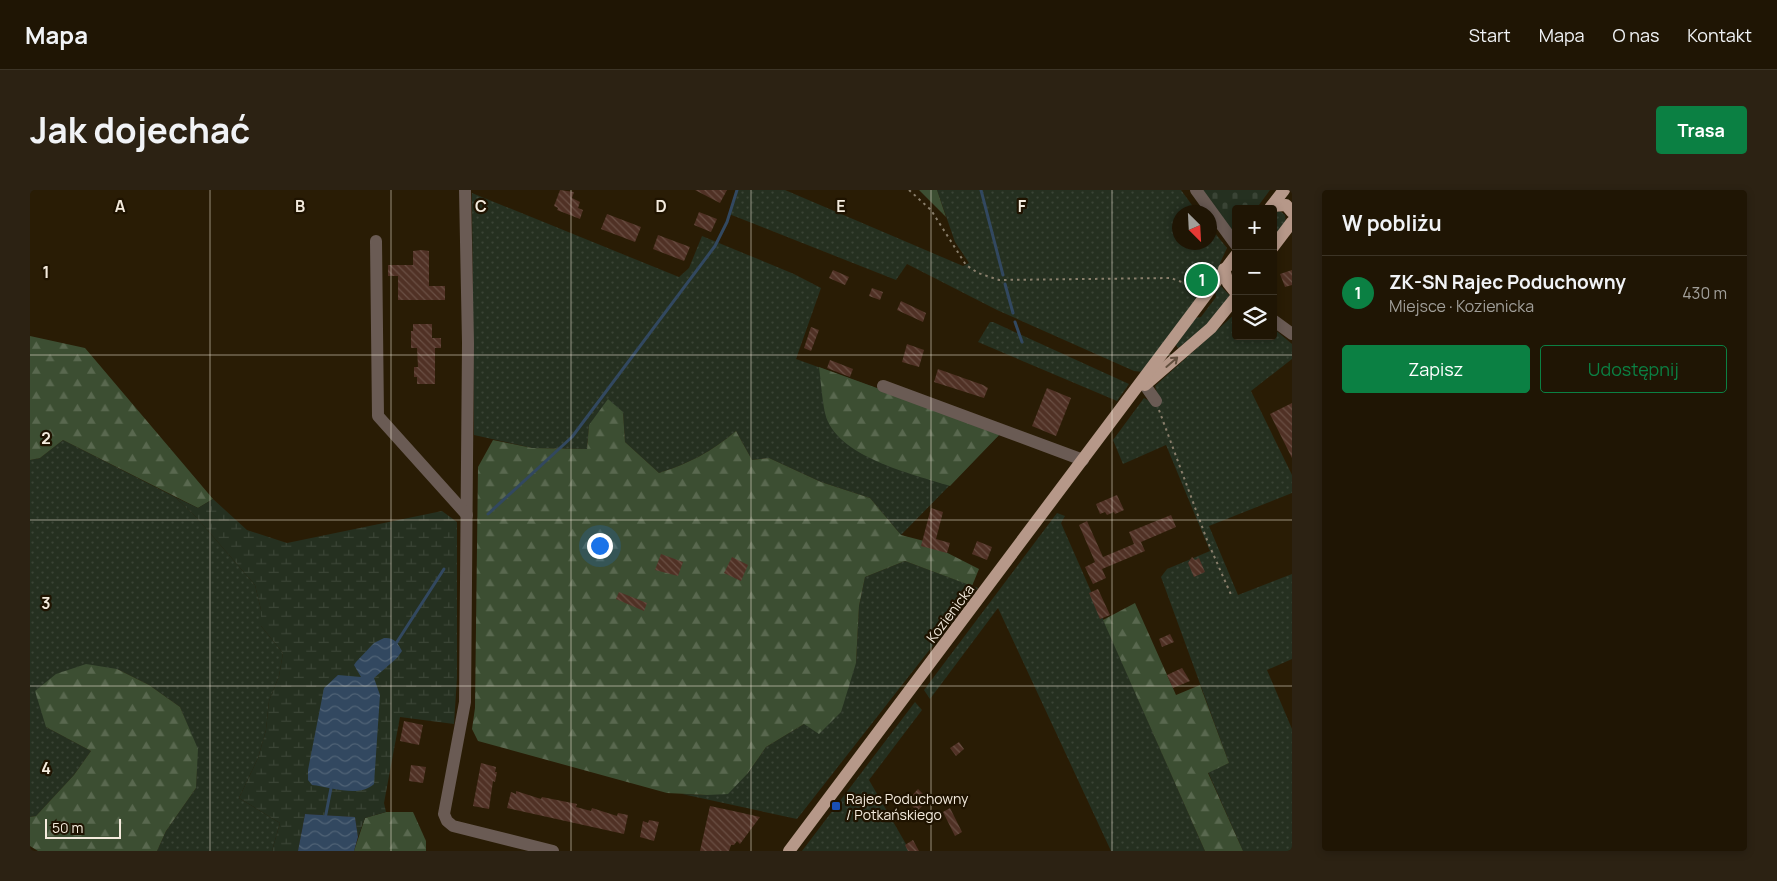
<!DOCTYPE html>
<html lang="pl">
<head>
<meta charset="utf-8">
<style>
	body { margin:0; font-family:Manrope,sans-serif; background:#2c2213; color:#f1f3f6 }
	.controls { position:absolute; right:15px; top:15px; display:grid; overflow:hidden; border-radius:5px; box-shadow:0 2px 8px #0003 }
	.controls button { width:45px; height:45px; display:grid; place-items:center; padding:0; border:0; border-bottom:1px solid #3c3426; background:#1f1504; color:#f1f3f6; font:25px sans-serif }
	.compass { position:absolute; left:1142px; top:15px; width:45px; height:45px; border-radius:50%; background:#1f1504; box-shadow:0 2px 8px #0003; rotate:156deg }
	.scale { position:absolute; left:15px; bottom:12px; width:76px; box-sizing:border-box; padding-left:5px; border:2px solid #f4ebdd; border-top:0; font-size:14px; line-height:18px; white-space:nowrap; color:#f4ebdd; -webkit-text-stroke:4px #1f1300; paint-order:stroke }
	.you { position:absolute; left:569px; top:355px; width:18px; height:18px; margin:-12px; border:4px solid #fff; border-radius:50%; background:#1a73e8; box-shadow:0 0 0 8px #1a73e833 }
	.badge { display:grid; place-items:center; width:32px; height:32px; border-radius:50%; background:#0b8043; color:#fff; font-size:16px; font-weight:700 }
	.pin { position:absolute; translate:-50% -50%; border:2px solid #fff; box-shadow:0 1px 5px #0006 }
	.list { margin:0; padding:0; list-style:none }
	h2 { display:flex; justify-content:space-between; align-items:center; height:65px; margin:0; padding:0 20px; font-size:21px }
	h2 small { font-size:16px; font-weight:400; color:#a19f9a }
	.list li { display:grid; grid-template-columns:32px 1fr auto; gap:15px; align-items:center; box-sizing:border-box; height:75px; padding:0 20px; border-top:1px solid #3c3426 }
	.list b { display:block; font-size:19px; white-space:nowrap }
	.list p { margin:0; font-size:16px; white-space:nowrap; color:#a19f9a }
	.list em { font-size:16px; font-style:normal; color:#a19f9a }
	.actions { display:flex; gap:10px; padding:15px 20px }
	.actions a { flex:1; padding:11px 0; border:1px solid #0b8043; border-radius:5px; text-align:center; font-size:18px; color:#0b8043 }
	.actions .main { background:#0b8043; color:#fff }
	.icon { flex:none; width:28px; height:28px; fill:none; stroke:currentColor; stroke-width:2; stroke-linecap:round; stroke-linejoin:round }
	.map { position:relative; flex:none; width:1262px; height:661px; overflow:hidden; border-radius:5px }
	header { display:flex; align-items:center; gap:30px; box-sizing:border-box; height:70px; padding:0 25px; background:#1f1504; border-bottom:1px solid #3c3426 }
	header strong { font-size:24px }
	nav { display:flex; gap:28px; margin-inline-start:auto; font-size:18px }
	.intro { display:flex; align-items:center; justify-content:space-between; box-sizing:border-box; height:120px; padding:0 30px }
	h1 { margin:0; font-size:35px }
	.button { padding:12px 22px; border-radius:5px; background:#0b8043; color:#fff; font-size:18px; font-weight:700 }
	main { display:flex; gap:30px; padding:0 30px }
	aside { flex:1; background:#1f1504; border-radius:5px; box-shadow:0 2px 8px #0003 }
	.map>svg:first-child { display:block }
	.grass { fill:url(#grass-dots) }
	.forest { fill:url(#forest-firs) }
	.wetland { fill:url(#wetland-marsh) }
	.cemetery { fill:url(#cemetery-stones) }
	.water { fill:url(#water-waves) }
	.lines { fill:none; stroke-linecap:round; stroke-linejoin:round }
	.stream { stroke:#324860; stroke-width:3 }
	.building { fill:url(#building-back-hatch) }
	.path { stroke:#897e6b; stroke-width:2; stroke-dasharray:2.5 4; stroke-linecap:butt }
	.minor { stroke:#6a5b54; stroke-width:12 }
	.major { stroke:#b69889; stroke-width:12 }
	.oneway { stroke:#634f3e }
	.grid { fill:none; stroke:#f4ebdd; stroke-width:1; stroke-opacity:0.55 }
	.transit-dot { fill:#1a4fb4; stroke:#1f1300; stroke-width:2 }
	.labels { text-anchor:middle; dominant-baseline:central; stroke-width:4.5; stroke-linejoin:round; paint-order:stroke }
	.street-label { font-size:14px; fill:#f4ebdd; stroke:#1f1300 }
	.poi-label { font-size:14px; fill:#f4ebdd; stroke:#1f1300; text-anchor:start }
	.grid-label { font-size:16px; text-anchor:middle; font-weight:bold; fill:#f4ebdd; stroke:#1f1300; stroke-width:4.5; stroke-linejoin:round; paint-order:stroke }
</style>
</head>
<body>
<header>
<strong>Mapa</strong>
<nav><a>Start</a><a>Mapa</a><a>O nas</a><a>Kontakt</a></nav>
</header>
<div class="intro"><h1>Jak dojechać</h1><a class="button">Trasa</a></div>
<main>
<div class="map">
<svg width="1262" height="661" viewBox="0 0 1262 661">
	<defs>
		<pattern id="grass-dots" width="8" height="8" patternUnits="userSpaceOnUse" patternTransform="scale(1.25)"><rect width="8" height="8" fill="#253020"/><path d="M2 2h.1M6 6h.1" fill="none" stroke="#3a4435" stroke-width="1.8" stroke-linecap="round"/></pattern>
		<pattern id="forest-firs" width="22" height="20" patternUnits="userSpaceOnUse" patternTransform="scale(1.25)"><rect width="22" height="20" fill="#3c4e32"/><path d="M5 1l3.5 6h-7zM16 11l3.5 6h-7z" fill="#59684f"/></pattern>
		<pattern id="wetland-marsh" width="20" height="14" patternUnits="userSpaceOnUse" patternTransform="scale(1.25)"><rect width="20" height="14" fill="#253020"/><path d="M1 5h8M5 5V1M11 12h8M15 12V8" fill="none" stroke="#3a4435"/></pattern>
		<pattern id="cemetery-stones" width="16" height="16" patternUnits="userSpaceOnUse" patternTransform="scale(1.25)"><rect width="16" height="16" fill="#253020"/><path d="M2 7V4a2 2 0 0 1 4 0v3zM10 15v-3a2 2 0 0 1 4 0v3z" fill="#3a4435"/></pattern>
		<pattern id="water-waves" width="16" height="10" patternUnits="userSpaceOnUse" patternTransform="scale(1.25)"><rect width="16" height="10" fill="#324860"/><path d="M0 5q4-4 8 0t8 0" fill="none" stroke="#506376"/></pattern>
		<pattern id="building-back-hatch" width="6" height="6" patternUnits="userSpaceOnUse" patternTransform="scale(1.25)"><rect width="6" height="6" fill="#503125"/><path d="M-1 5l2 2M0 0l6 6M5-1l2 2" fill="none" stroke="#6a4f44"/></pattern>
	</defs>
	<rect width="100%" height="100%" fill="#291c05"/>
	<g class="grass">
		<path d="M708,0H755L933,76L939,73L925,52L907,0H1151L1167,22H1150V52H1180V37L1197,58L1190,73L1191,76L1113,182L1104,181L967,120L877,74L866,90L699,24Z"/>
		<path d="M442,3L649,87L659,78L672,46L764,84L791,98L766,169L971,243L871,345L840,308L791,292L739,268L722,270L706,241C681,262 660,273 629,283L595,252L593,222L559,235L557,259L502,258L444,245Z"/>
		<path d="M1250,21L1255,25L1256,33L1243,49V23Z"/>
		<path d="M1189,94L1200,106L1176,137L1148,158L1146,155L1165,128L1171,127L1186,107L1185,100Z"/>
		<path d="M1206,123V146H1243V138L1262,154V169L1221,201L1262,285V303L1179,336L1208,405L1262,384V469L1237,480L1262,539V661H1213L1178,582L1199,573L1131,387L1137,379L1180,361L1136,255L1093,274L1083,250L1114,208L1121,212L1129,210L1125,196Z"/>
		<path d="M960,132H963L1099,194L1087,211L948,152Z"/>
		<path d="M33,250L145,307L167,328L225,395L231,420V436L253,463L249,486L239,511L236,540L228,568L209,608L250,633L242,661H127L136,641L166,598L167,559L150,517L119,495L87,479L16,537L61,561L44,585L6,626L0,627V270L10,268Z"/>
		<path d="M1027,323L1035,326L1031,333L1175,661H1081L968,418L900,509L894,500Z"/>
		<path d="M875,371L948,398L767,629L652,604L677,605L718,583L736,557L774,534L826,473L829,416L835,387Z"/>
		<path d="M885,512L892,520L839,590L880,661H772Z"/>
	</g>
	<g class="forest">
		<path d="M889,0H907L916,27Z"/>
		<path d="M0,146L55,158L183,309L168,318L33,250L10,268L0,270Z"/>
		<path d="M789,177L971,243L920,296C883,284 805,267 795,223C792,209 791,192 789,177Z"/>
		<path d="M578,209L593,222L595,252L629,283C660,273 681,262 706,241L722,270L739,268L791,292L840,308L871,345L894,351L949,379L942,396L875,371L835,387L829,416L826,473L811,522L789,544L774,534L736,557L718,583L698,604L677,605L637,603L448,551L442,539L445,518L448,277L463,250L502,258L557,259L559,235Z"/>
		<path d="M1105,413L1146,505L1170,495L1199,573L1178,583L1213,661H1175L1073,430Z"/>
		<path d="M56,474L87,479L119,495L150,517L168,559L166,598L136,641L127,661H8L0,656V627L6,626L44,585L61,561L16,537L5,501L26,484Z"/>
		<path d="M356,622H383L396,651V661H324L335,628Z"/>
	</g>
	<path class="wetland" d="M145,307L168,318L183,309L217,340L257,353L412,321L427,332V488L424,534L370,527L354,613L356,622L335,628L328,647L325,627L275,624L268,661H242L250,633L209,608L228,568L236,540L239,511L249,486L253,463L231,436V420L225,395L167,328Z"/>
	<path class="cemetery" d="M1170,0H1240L1226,19H1206V46Z"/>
	<g class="water">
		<path d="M354,448C364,447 368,453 372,461L367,468L344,488L350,505L344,594C329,608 301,597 282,595L278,590V580L294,498L308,485L331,487L324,475L326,472L344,453Z"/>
		<path d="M275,624L325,627L328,647L324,661H268Z"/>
	</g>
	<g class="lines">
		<g class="stream">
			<path d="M951,0L973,85"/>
			<path d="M975,94L983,123"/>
			<path d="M985,132L992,152"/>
			<path d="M458,324L542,247L685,56L697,32L707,0"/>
			<path d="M365,455L414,379"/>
			<path d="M295,629L302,593"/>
		</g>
	</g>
	<g class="building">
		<path d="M530,0L544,2L542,8L550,12L548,18L553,20L550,29L527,20L528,18L524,16Z"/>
		<path d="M665,0H697L690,13Z"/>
		<path d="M669,22L687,29L681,42L664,35Z"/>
		<path d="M577,24L611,37L605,52L571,39Z"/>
		<path d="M628,45L660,57L654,71L623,59Z"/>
		<path d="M392,60L399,61V96H415V110H368V86H358V75H383V61Z"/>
		<path d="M803,80L819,87L815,95L799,88Z"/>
		<path d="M1262,80V95L1255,97L1250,84Z"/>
		<path d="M842,98L853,102L850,110L839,106Z"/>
		<path d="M871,111L896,123L893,132L867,120Z"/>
		<path d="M383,134H402V148H411V158H405V194H387V187H384V177H388L387,158H381V141H383Z"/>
		<path d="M781,137L789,140L781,161L774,158Z"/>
		<path d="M877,154L894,160L889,177L872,172Z"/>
		<path d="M800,170L823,179L820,187L797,178Z"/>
		<path d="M908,179L953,195L958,198L954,208L904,192Z"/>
		<path d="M1017,198L1041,208L1026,246L1002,236Z"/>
		<path d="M1262,213V268L1240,224Z"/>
		<path d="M1087,305L1094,320L1085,324L1084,322L1077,325L1075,322L1070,324L1066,314Z"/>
		<path d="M901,318L913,322L906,349L920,353L917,363L891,356Z"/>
		<path d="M1141,325L1146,337L1111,352L1115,361L1072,379L1076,388L1063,394L1055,377L1065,372L1049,335L1057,331L1073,367L1104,354L1099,342Z"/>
		<path d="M947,351L962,357L957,370L942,364Z"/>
		<path d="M631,364L653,372L648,386L625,380Z"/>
		<path d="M702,367L718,375L711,391L694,383Z"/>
		<path d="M1162,367L1165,370L1169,368L1175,382L1164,387L1158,373Z"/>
		<path d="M1068,399L1080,425L1070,429L1059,403Z"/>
		<path d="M589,402L617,413L614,421L586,409Z"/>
		<path d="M1140,444L1144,452L1132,457L1129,449Z"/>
		<path d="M1152,478L1160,491L1143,498L1137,485Z"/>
		<path d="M374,531L393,535L389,555L370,551Z"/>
		<path d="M929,552L934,559L926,566L920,558Z"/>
		<path d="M451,573L466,577L465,582H467L465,592L463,591L459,619L443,616Z"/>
		<path d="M381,575L396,577L393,593L379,591Z"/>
		<path d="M888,599L899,610L887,621L877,611Z"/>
		<path d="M486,601L511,609L512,607L547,614L546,617L561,621L562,618L587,626L588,623L598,625L594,644L477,618L481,602L486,604Z"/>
		<path d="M680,616L708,622L730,627L710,654L707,651L704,655H701L699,661H670Z"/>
		<path d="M920,618L932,642L925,646L913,622Z"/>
		<path d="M619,630L629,632L624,651L610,647L613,631L618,633Z"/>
		<path d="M883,650L889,661H878L875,655Z"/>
	</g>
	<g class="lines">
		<g class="path">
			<path d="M879,0L901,20L936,75L948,83L969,90L1141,88L1168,98"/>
			<path d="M1129,220L1177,350L1202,407"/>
		</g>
		<g class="minor">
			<path d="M435,0L438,153L435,512L414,624L417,631L423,636L523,661"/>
			<path d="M1166,0L1206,55"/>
			<path d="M346,51L348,226L437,325"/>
			<path d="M1243,130L1262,144"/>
			<path d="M1112,191L1126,211"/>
			<path d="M853,196L1053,270"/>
		</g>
		<g class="major">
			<path d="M1242,16L1256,15L1262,22"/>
			<path d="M1240,18L1254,0"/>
			<path d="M1243,57L1262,32"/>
			<path d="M1194,79L1198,93L1206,103"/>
			<path d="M1115,195L1181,138L1206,107"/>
			<path d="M759,661L1206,65"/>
		</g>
	</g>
	<defs><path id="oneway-shaft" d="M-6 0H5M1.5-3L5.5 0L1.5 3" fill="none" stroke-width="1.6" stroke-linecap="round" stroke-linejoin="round" transform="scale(1.25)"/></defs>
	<use class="oneway" href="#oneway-shaft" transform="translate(1142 172) rotate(-41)"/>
	<path class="grid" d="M180,0V661M361,0V661M541,0V661M721,0V661M901,0V661M1082,0V661M0,165H1262M0,330H1262M0,496H1262"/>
	<rect class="transit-dot" x="801" y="611" width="10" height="10" rx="2.5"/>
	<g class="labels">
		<g class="street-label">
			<text transform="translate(920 423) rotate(-53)">Kozienicka</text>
		</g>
		<g class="poi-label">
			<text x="816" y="608">Rajec Poduchowny<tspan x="816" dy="16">/ Potkańskiego</tspan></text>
		</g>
	</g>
	<g class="grid-label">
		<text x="90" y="22">A</text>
		<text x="270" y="22">B</text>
		<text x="451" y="22">C</text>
		<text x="631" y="22">D</text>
		<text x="811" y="22">E</text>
		<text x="992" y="22">F</text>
		<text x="16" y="88">1</text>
		<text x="16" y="254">2</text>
		<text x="16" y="419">3</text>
		<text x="16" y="584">4</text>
	</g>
</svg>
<div class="controls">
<button>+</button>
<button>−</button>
<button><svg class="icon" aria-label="layers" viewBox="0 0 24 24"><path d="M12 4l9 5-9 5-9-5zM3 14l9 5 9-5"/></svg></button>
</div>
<svg class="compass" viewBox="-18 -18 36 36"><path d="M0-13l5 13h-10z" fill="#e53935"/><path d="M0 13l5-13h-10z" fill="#a19f9a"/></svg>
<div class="scale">50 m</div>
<div class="you"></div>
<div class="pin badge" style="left:1172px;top:90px">1</div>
</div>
<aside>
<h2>W pobliżu<small></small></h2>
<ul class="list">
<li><span class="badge">1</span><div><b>ZK-SN Rajec Poduchowny</b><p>Miejsce · Kozienicka</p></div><em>430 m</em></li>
</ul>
<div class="actions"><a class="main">Zapisz</a><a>Udostępnij</a></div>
</aside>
</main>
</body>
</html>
